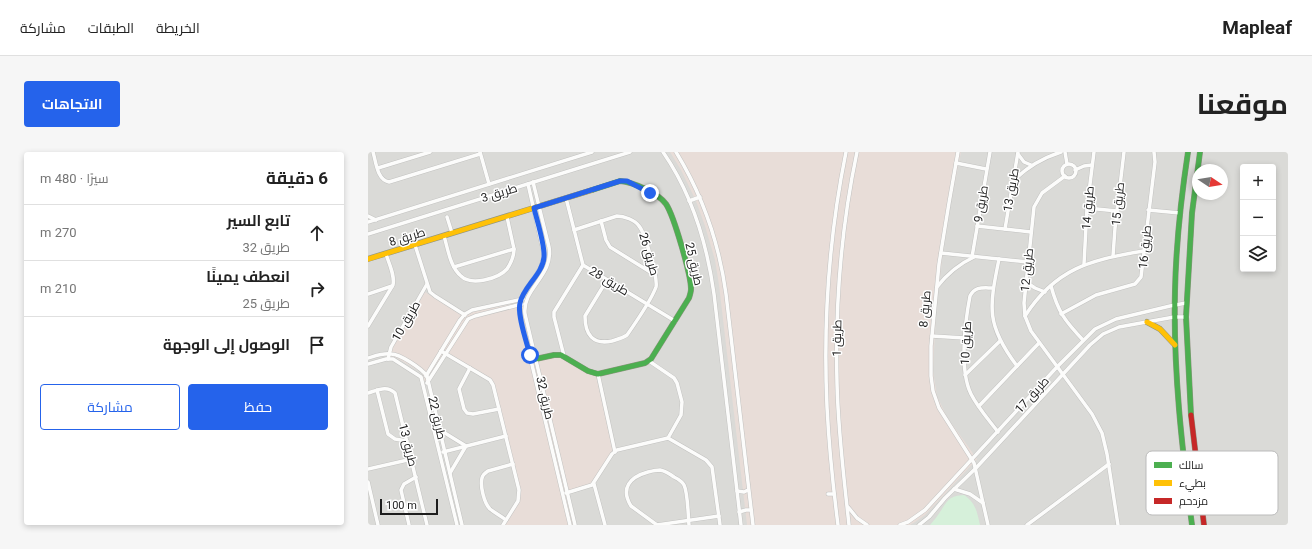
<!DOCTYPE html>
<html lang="ar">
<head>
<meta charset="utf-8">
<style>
	body { margin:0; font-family:Roboto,Cairo,sans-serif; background:#f6f6f6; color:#222; direction:rtl }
	.controls { position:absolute; right:12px; top:12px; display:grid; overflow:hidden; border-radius:4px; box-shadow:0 2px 6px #0003 }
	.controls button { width:36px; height:36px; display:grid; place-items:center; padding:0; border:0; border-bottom:1px solid #e0e0e0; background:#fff; color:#222; font:20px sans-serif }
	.compass { position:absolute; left:824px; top:12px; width:36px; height:36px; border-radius:50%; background:#fff; box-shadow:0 2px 6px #0003; rotate:102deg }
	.scale { position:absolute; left:12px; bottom:10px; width:58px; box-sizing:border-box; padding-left:4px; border:2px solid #1d1d1d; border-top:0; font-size:11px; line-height:14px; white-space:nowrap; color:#1d1d1d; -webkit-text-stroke:3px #fff; paint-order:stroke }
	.stop { position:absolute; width:12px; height:12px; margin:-9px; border:3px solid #2563eb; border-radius:50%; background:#fff }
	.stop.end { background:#2563eb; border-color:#fff; box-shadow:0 1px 4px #0008 }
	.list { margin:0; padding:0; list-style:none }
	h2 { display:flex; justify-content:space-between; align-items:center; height:52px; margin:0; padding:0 16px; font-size:17px }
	h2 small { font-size:13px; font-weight:400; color:#767676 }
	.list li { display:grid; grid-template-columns:26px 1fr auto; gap:12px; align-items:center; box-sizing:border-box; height:56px; padding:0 16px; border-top:1px solid #e0e0e0 }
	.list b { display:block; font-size:15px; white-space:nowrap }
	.list p { margin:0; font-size:13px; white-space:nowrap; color:#767676 }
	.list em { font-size:13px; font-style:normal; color:#767676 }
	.actions { display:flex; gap:8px; padding:12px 16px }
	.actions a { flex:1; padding:9px 0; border:1px solid #2563eb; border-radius:4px; text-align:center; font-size:14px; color:#2563eb }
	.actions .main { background:#2563eb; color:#fff }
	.icon { flex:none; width:22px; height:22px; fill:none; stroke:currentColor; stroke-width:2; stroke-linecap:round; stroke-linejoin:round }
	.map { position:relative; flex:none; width:920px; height:373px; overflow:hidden; direction:ltr; border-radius:4px }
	header { display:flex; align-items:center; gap:24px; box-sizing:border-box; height:56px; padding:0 20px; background:#fff; border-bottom:1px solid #e0e0e0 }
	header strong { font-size:19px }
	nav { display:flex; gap:22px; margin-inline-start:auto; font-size:14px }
	.intro { display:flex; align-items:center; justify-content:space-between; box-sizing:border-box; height:96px; padding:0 24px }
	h1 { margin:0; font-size:28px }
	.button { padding:10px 18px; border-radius:4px; background:#2563eb; color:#fff; font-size:14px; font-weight:700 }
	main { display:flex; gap:24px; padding:0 24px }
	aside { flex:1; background:#fff; border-radius:4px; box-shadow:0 2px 6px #0003 }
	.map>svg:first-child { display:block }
	.residential { fill:#dadad7; fill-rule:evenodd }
	.commercial { fill:#e8ddd8 }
	.park { fill:#d6f0da }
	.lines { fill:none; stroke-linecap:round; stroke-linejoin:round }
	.street-casing { stroke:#c2c2c0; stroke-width:4.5 }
	.fast-casing { stroke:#8f9480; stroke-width:6 }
	.slow-casing { stroke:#8f9480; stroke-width:6 }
	.jam-casing { stroke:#8f9480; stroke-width:6 }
	.street { stroke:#fcfcfb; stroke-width:3.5 }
	.fast { stroke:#4caf50; stroke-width:5 }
	.slow { stroke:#ffc107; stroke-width:5 }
	.jam { stroke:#c62828; stroke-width:5 }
	.route { stroke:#2563eb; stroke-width:5 }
	.labels { text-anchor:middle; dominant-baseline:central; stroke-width:3; stroke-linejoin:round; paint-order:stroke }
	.street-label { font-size:12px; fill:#1d1d1d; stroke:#fff }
	.key { fill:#fff; stroke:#bbb; stroke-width:1 }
	.key-label { font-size:11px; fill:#1d1d1d }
</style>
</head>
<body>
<header>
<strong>Mapleaf</strong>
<nav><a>الخريطة</a><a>الطبقات</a><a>مشاركة</a></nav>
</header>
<div class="intro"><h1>موقعنا</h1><a class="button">الاتجاهات</a></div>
<main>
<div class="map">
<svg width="920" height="373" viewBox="0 0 920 373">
	<rect width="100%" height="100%" fill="#ebebe6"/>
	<path class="residential" d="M0,0H920V373H0ZM875,15H905V117H875ZM830,18H854V42H830Z"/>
	<g class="commercial">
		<path d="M302,0H593L578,75L568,160L565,219L569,244L579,265L609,307L557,363L547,370L542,373H379L351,133L347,108L337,74L328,49L313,18Z"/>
		<path d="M57,140L96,165L105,160L155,150V163L166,209L193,205L218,221L228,224L245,299L224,332L197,340L205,373H136L151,349L152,338L126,232L123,227L77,199L57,230L55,223L51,219L29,206L22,204L25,195Z"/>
	</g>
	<path class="park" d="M596,343C608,351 609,360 612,373H562C565,369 569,365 572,360C580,348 581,344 596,343Z"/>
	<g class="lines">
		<g class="street-casing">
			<g id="street">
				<path d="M5,0C8,10 9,28 21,30L112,2"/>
				<path d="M112,0L121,32"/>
				<path d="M295,0C324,42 339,92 346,142L373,373"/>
				<path d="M308,0C335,44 351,91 358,142L385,373"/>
				<path d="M590,0L581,51L571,112L563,194V224L565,239L571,256L606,311L620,373"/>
				<path d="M697,0L699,12"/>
				<path d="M650,2L656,10L663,13"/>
				<path d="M588,11L618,17"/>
				<circle cx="701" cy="19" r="7"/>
				<path d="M10,16L62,0"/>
				<path d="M707,18L716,14L724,13"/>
				<path d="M697,24L674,41L666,55L656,151L657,164L663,179L724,262L734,281L739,302L750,373"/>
				<path d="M645,29C659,15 674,6 693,0"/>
				<path d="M165,30L181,95C186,124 154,136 157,162L207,373"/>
				<path d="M160,32L175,98C180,121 150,135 151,158L202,373"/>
				<path d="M198,46L215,113L307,169"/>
				<path d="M321,49L332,45"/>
				<path d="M719,56L749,59"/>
				<path d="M780,58L812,61"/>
				<path d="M0,64L8,68"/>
				<path d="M79,65L84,81"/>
				<path d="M233,69L238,88L242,95L287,123"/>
				<path d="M0,70L224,0"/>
				<path d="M609,74L663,80"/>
				<path d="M637,77L650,0"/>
				<path d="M206,78L249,64C256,64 267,68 271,74C277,81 290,126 288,135C284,146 266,173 259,183C255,186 250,187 244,189C225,193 217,183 217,164L239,128"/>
				<path d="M0,82L262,0"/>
				<path d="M76,84C80,97 82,115 93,124C103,134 130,127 139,117C143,111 146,104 146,97L139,65"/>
				<path d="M47,93L62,140L67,144L97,163"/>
				<path d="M573,101L660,110"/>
				<path d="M745,104L747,76L756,0"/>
				<path d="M604,105L622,0"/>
				<path d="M631,107C621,156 618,173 649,214"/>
				<path d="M716,112L719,56L726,0"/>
				<path d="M86,115L146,97"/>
				<path d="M658,130L667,136L677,140"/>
				<path d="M683,134C690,160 697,169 715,188"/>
				<path d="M569,135C579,122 591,112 606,105"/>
				<path d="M625,136C615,136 607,134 602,144C597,170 591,218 603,242C610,256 621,268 630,280"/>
				<path d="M0,142L24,134"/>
				<path d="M693,162L728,143L767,132L773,125L787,10L786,0"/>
				<path d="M657,164C687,117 723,107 776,99"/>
				<path d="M0,174L25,133C27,123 21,112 18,102"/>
				<path d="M564,184L597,186"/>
				<path d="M73,199L122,228L125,233L151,338L150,349L135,373"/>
				<path d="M196,204L186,165V160L215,113"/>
				<path d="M0,206C7,204 15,201 23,202C32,202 53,216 59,224L94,373"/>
				<path d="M20,207L23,195L59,132"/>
				<path d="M281,209L306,226L309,231L314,250L313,263L300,286"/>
				<path d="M0,212L18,207H25L53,225L89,373"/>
				<path d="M102,216L91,237L96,257L99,261L105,262L131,257"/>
				<path d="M230,222L247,300"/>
				<path d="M597,223L632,189"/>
				<path d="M58,224L92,168L97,162L104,158L155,147"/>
				<path d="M59,231L100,167L107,164L154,152"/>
				<path d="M9,238L20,282L27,287L39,289"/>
				<path d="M0,241C10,238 19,233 27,241L59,373"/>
				<path d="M611,254L671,191"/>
				<path d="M72,278L98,294L82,321"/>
				<path d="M75,300L138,284"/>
				<path d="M0,317L44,307"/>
				<path d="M0,330L10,373"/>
				<path d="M226,332L237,373"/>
				<path d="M586,337L602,342L615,351"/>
				<path d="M369,339L376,340L380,338"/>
				<path d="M198,341L224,333L244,302L249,298L300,286L338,308L344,315L352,373"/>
				<path d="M460,342H466"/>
				<path d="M480,355L489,366L499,373"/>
				<path d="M371,360L378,358H383"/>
				<path d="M138,368C133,364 127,361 122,357C116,351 112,334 114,326C115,322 117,321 120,319L145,312"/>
				<path d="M41,373L33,338L36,332L48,325"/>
				<path d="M289,373L263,354C252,336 262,325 280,320C284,319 288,318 292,318C297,319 302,322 306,325C310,327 314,329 316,333C320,341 320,363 321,373"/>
				<path d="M289,373L351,364"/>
				<path d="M470,373C465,334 461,294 459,255C455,169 461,84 478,0"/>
				<path d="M481,373C476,326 470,279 469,231C467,154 473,76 489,0"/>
				<path d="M532,373L540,370L557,358L689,215L727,177L748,167L802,154L818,151"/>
				<path d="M551,373L561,365L577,346L608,316L722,193L735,182L751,175L806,165H818"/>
				<path d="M659,373L741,312"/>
			</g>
		</g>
		<g class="fast-casing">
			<g id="fast">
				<path d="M820,0C813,46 808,92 807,139C805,218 814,296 824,373"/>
				<path d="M163,208L186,203H193L220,219L230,222L277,211L283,207L321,146C322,143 323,140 323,137C323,123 306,64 298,52C290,41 265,30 252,29L224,38"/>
				<path d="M823,263L818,165L824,61L832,0"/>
			</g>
		</g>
		<g class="slow-casing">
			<g id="slow">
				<path d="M0,107L224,38"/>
				<path d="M779,170L792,177L807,193"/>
			</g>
		</g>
		<g class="jam-casing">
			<path id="jam" d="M823,263L836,373"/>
		</g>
		<use href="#street" class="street"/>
		<use href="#fast" class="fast"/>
		<use href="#slow" class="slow"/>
		<use href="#jam" class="jam"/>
	</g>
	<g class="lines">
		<path class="route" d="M162,203C159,191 149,163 152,151C155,135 175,122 176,105C177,93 169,69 166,56L252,29H259L282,41"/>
	</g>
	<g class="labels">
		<g class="street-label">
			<text transform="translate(643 38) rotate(-80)">طريق 13</text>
			<text transform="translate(131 41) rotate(-17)">طريق 3</text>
			<text transform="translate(613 52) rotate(-81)">طريق 9</text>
			<text transform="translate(750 52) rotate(-84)">طريق 15</text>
			<text transform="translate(720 56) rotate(-85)">طريق 14</text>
			<text transform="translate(39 85) rotate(-17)">طريق 8</text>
			<text transform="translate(777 95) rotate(-84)">طريق 16</text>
			<text transform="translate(281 102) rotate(74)">طريق 26</text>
			<text transform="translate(326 112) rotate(77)">طريق 25</text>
			<text transform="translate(659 118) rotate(-84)">طريق 12</text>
			<text transform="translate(241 129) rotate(31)">طريق 28</text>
			<text transform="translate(557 157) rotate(-85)">طريق 8</text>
			<text transform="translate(38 169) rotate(-60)">طريق 10</text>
			<text transform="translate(469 186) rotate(-89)">طريق 1</text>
			<text transform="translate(598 191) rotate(-87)">طريق 10</text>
			<text transform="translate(664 243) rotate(-48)">طريق 17</text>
			<text transform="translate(177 246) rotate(77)">طريق 32</text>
			<text transform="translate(69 266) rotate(77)">طريق 22</text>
			<text transform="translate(40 293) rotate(76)">طريق 13</text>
		</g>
	</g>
	<rect x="778" y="299" width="132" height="64" rx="6" class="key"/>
	<rect x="786" y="310" width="18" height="6" fill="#4caf50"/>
	<rect x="786" y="328" width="18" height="6" fill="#ffc107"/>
	<rect x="786" y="346" width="18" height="6" fill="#c62828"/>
	<g class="key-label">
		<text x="811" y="317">سالك</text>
		<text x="811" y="335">بطيء</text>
		<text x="811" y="353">مزدحم</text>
	</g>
</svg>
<div class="controls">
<button>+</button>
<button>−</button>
<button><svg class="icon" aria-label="layers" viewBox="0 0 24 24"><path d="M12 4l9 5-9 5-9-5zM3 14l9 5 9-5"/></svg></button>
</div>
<svg class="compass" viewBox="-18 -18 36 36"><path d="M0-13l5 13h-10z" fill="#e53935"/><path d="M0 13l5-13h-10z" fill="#767676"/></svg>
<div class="scale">100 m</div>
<div class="stop" style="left:162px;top:203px"></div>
<div class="stop end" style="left:282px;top:41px"></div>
</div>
<aside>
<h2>6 دقيقة<small>سيرًا · 480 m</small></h2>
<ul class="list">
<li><svg class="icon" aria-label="ahead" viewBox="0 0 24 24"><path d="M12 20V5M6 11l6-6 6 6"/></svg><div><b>تابع السير</b><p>طريق 32</p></div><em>270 m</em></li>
<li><svg class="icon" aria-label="right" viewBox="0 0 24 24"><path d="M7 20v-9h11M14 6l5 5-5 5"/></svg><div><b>انعطف يمينًا</b><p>طريق 25</p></div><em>210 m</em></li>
<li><svg class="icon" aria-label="arrive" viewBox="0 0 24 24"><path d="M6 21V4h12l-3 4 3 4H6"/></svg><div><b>الوصول إلى الوجهة</b></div></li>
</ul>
<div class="actions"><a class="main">حفظ</a><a>مشاركة</a></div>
</aside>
</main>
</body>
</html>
